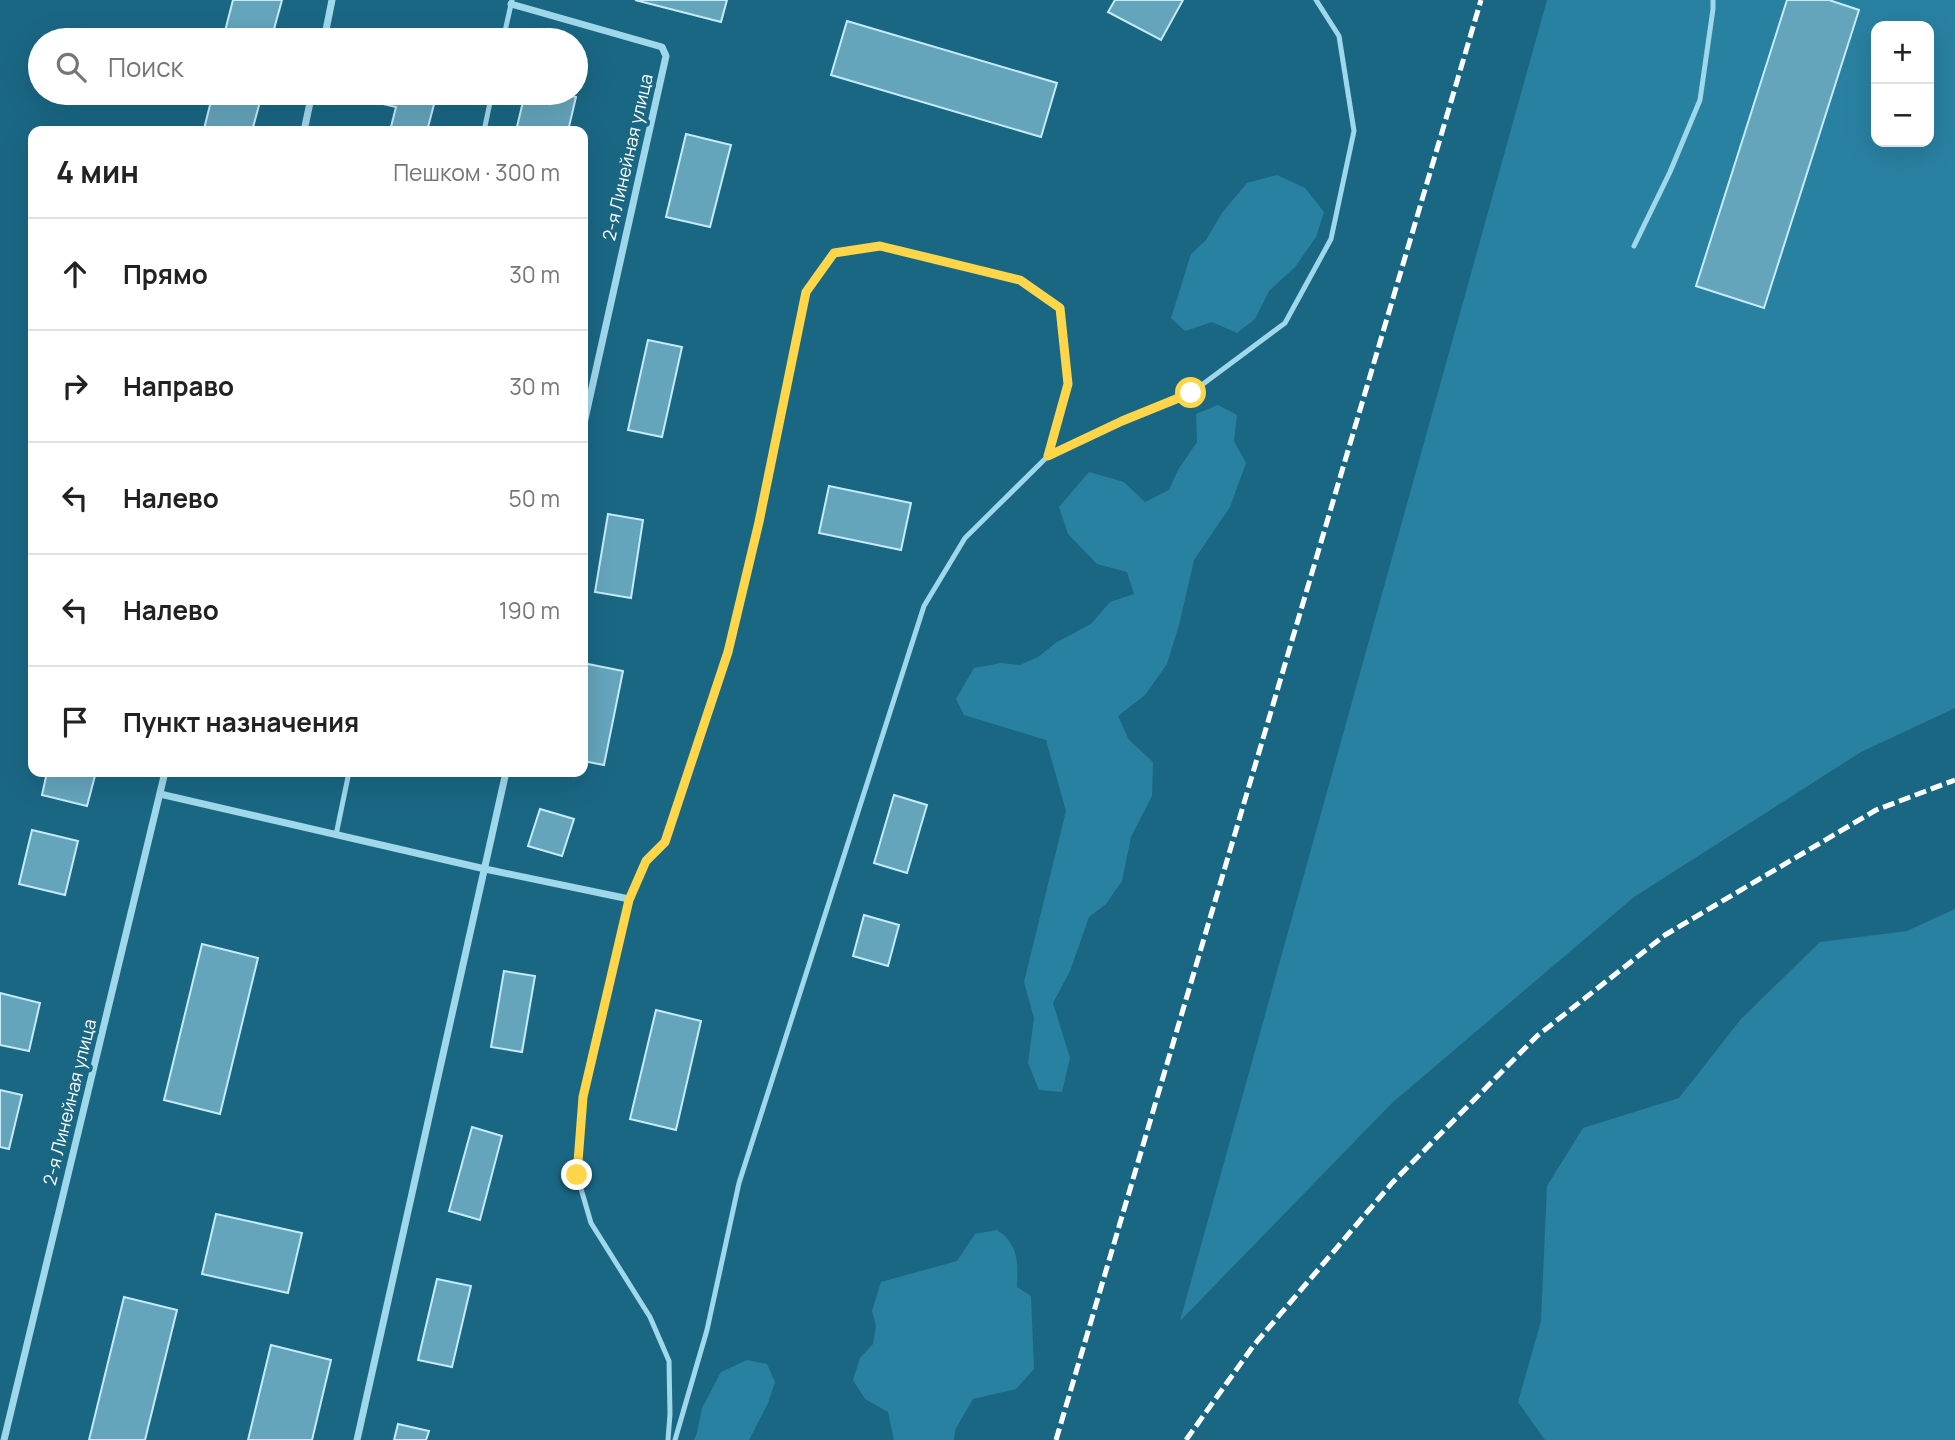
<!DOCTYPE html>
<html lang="ru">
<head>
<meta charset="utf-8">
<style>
	body { margin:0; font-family:Manrope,sans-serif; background:#f6f6f6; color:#222 }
	.controls { position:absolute; right:21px; top:21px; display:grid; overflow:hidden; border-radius:14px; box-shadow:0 7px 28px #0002 }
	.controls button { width:63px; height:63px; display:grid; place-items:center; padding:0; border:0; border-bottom:2px solid #e0e0e0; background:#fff; color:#222; font:35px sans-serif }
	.stop { position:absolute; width:21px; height:21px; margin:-16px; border:5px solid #ffd54a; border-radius:50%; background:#fff }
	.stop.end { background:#ffd54a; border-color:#fff; box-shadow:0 2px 7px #0008 }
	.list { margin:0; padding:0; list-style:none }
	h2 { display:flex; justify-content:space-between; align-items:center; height:91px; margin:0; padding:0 28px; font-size:30px }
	h2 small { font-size:23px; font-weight:400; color:#767676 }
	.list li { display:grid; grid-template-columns:46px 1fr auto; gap:21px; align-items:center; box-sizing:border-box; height:112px; padding:0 28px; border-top:2px solid #e0e0e0 }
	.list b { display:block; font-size:26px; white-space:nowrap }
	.list em { font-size:23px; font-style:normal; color:#767676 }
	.icon { flex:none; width:38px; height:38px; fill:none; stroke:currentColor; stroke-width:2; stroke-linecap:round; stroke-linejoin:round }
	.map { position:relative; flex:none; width:1955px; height:1440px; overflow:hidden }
	.search { position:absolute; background:#fff; box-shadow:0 7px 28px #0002; left:28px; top:28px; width:560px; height:77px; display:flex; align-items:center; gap:18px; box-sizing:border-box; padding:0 24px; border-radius:38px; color:#767676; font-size:26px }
	.panel { position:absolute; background:#fff; box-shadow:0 7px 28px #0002; left:28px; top:126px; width:560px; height:651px; border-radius:14px }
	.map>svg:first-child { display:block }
	.green { fill:#2981a1; fill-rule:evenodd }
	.building { fill:#65a5bc; stroke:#c5ebf8; stroke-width:2 }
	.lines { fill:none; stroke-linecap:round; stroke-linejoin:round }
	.service { stroke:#a0d8eb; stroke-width:5 }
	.minor { stroke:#a0d8eb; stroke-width:7 }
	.rail { stroke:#fff; stroke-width:5; stroke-dasharray:12 5; stroke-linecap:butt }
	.route { stroke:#ffd54a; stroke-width:9 }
	.labels { text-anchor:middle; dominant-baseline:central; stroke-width:7; stroke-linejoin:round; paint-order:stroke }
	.street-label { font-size:18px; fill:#fff; stroke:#1a6784 }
</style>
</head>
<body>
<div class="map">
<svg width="1955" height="1440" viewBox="0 0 1955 1440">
	<rect width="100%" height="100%" fill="#1a6784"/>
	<g class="green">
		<path d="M1547,0H1955V708L1861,752L1634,897L1392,1103L1180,1321ZM1876,26H1929V142H1876Z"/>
		<path d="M1277,175L1305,188L1324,212L1316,237L1295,267L1269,291L1255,319L1237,333L1212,322L1185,331L1171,318L1191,254L1206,240L1222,213L1247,183Z"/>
		<path d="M1218,405L1237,415L1234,441L1246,463L1230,507L1194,560L1179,625L1167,664L1145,695L1118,716L1129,740L1153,762L1152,796L1131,837L1122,881L1106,904L1089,917L1070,971L1053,1003L1070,1058L1062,1092L1039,1090L1028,1063L1034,1018L1024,982L1066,811L1046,740L964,715L956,699L974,668L1001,663L1020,665L1038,657L1057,642L1091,624L1110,602L1134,594L1127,572L1097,564L1068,534L1059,507L1089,472L1124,482L1145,502L1169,490L1178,470L1197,442L1196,414Z"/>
		<path d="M1955,909V1440H1545L1518,1402L1541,1321L1547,1186L1583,1128L1679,1098L1741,1019L1820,942L1907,931Z"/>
		<path d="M997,1230C1019,1245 1018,1262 1017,1287L1031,1296L1034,1369L1016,1389L973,1399L955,1430L954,1440H894L888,1412L865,1399L853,1380L860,1358L873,1344L876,1326L872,1311L881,1282L957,1261L975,1234Z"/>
		<path d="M747,1360L767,1364L775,1382L768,1403L749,1440H694L697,1433L702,1408L721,1372Z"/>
	</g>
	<g class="building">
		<path d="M233,0H282L271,40H261L225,31Z"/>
		<path d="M635,0H727L721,22Z"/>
		<path d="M1115,0H1183L1161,40L1108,12Z"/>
		<path d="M1787,0H1829L1859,10L1764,308L1696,286Z"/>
		<path d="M847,21L1057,83L1041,137L831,75Z"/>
		<path d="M213,93H241L261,98L252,131H214L204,129Z"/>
		<path d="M381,93H437L427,131H390L396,107L379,103Z"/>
		<path d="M525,93H559L576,97L568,131H516Z"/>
		<path d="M686,134L731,145L710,227L666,217Z"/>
		<path d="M648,340L682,347L662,437L628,430Z"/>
		<path d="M829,486L911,503L901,550L819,533Z"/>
		<path d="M608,514L643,520L631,598L595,592Z"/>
		<path d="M583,663L623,671L604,765L583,761Z"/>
		<path d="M47,772H96L87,806L42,795Z"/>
		<path d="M894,795L927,805L907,873L874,863Z"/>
		<path d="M540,809L574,819L562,856L528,846Z"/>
		<path d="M32,830L78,841L65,895L19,884Z"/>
		<path d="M864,915L899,925L888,966L853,956Z"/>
		<path d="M202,944L258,958L220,1114L164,1100Z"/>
		<path d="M504,971L535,976L522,1052L491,1047Z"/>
		<path d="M0,993L40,1003L29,1051L0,1045Z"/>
		<path d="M656,1010L701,1021L676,1130L630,1119Z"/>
		<path d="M0,1090L22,1095L9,1149L0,1147Z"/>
		<path d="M472,1127L502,1136L480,1220L449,1211Z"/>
		<path d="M216,1214L302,1233L288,1293L202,1274Z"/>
		<path d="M437,1279L471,1286L452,1367L418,1360Z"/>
		<path d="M124,1297L177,1310L145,1440H89Z"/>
		<path d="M271,1345L331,1360L312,1440H248Z"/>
		<path d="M398,1424L429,1431L426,1440H394Z"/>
	</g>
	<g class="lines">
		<g class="service">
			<path d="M503,40L512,0"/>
			<path d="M484,131L492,93"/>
			<path d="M1634,246L1670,172L1700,100L1713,9V0"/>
			<path d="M336,835L349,772"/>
			<path d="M668,1440L670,1414L669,1361L650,1317L591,1223L577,1175L583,1097L629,899L646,861L665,842L728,652L759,522L806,291L834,253L880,246L1020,280L1060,308L1068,384L1048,456"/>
			<path d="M675,1440L707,1330L739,1183L924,606L965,538L1048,456L1122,421L1191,393L1285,323L1331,239L1354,131L1339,36L1316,0"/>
		</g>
		<g class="minor">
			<path d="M511,4L662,47L666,56L583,428"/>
			<path d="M324,40L332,0"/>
			<path d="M304,131L312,93"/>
			<path d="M160,794L485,869L629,899"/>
			<path d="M4,1440L165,772"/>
			<path d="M357,1440L506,772"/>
		</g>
		<g class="rail">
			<path d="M1056,1440L1481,0"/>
			<path d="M1186,1440L1254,1345L1392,1183L1537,1036L1665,935L1876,810L1955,780"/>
		</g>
	</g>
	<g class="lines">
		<path class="route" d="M577,1175L583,1097L629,900L646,861L665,842L728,652L759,522L806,292L834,253L880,246L1020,280L1060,308L1068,384L1048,456L1122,421L1191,393"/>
	</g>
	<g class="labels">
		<g class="street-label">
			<text transform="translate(627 157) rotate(-77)">2-я Линейная улица</text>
			<text transform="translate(69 1102) rotate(-76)">2-я Линейная улица</text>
		</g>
	</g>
</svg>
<div class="controls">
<button>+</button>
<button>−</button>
</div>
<div class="stop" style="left:1191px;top:393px"></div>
<div class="stop end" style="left:577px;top:1175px"></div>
<div class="search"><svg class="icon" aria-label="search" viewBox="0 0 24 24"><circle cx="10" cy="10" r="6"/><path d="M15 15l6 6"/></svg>Поиск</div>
<section class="panel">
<h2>4 мин<small>Пешком · 300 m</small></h2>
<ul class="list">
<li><svg class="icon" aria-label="ahead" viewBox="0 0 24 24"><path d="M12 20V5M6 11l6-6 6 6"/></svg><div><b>Прямо</b></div><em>30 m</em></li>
<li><svg class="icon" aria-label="right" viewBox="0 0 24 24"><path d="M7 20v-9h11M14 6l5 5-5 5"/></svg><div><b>Направо</b></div><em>30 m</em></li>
<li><svg class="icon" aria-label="left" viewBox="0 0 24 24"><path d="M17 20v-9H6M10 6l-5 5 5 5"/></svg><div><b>Налево</b></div><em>50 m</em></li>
<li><svg class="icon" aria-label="left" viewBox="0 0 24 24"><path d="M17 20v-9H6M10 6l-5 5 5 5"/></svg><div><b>Налево</b></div><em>190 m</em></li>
<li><svg class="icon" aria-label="arrive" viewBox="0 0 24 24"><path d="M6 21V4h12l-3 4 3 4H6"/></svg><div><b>Пункт назначения</b></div></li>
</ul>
</section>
</div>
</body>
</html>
